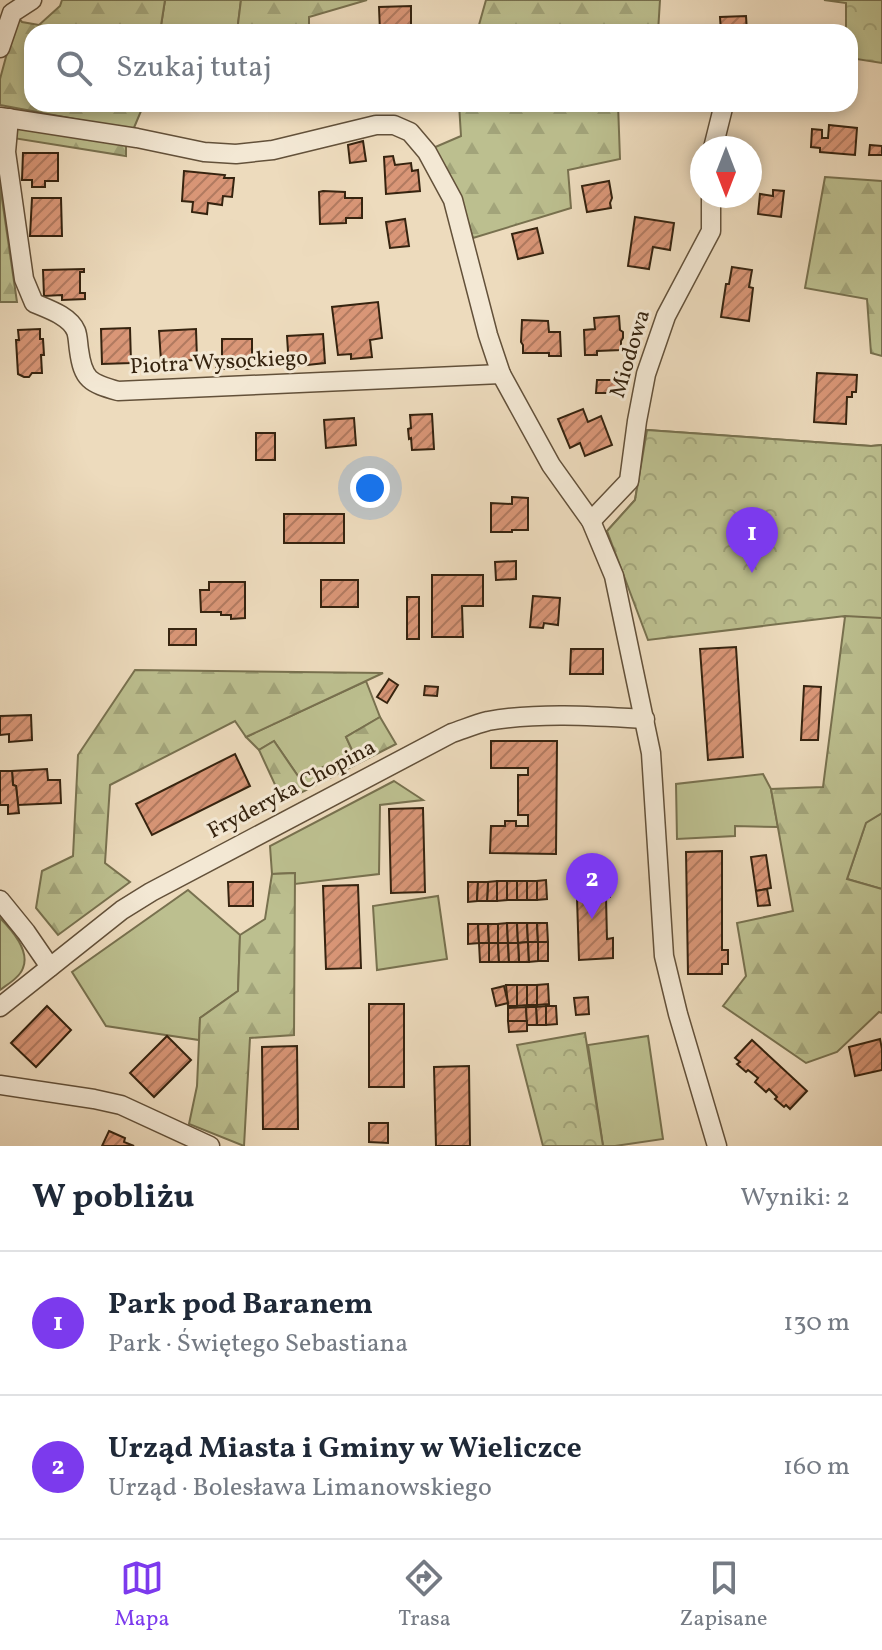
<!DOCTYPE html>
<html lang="pl">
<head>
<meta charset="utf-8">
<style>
	body { margin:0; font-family:Vollkorn,serif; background:#f2f2f3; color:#1f2937 }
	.compass { position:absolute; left:690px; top:136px; width:72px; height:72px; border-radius:50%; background:#fff; box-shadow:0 4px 12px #0003; rotate:180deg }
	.you { position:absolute; left:370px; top:488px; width:28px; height:28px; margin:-20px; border:6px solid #fff; border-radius:50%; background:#1a73e8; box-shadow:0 0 0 12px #1a73e833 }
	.badge { display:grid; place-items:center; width:52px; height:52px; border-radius:50%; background:#7c3aed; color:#fff; font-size:26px; font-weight:700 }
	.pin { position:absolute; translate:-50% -66px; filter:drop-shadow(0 2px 4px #0008) }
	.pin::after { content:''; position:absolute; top:42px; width:28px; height:24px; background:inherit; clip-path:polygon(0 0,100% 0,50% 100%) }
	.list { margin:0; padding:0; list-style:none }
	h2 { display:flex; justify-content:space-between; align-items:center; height:104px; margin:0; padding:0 32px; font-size:34px }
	h2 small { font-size:26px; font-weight:400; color:#747a83 }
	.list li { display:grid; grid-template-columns:52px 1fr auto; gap:24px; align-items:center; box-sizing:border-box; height:144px; padding:0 32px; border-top:2px solid #e0e1e3 }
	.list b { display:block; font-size:30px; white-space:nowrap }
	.list p { margin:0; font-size:26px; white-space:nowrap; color:#747a83 }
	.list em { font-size:26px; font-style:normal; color:#747a83 }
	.icon { flex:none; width:44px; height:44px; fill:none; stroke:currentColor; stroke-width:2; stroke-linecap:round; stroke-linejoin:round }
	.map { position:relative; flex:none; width:882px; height:1146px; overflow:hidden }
	.search { position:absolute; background:#fff; box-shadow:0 4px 12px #0003; left:24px; right:24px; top:24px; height:88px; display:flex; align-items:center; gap:20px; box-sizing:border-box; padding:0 28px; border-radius:24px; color:#747a83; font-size:30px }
	.sheet { height:392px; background:#fff }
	nav { display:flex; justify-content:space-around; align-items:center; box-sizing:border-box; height:112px; border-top:2px solid #e0e1e3; background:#fff; font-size:22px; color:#747a83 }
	nav a { display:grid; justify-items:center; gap:4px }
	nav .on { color:#7c3aed }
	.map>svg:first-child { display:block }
	.green { fill:#bcbf8f; stroke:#78714f; stroke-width:2 }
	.forest { fill:url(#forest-firs); stroke:#78714f; stroke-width:2 }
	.park { fill:url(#park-crowns); stroke:#78714f; stroke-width:2 }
	.building { fill:url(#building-hatch); stroke:#35230f; stroke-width:2 }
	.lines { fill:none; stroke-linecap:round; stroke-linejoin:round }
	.minor-casing { stroke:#63513a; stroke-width:21 }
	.minor { stroke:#f3e8d4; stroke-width:18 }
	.labels { text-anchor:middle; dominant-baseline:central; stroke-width:6; stroke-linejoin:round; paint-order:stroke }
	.street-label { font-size:22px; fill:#35230f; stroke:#f3e8d4 }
</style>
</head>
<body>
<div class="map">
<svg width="882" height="1146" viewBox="0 0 882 1146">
	<defs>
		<pattern id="forest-firs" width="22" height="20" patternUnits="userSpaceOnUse" patternTransform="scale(2)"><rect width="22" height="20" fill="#bcbf8f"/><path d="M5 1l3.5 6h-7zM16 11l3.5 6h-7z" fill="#a2a47a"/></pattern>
		<pattern id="park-crowns" width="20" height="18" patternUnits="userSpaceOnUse" patternTransform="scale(2)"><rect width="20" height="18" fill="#bcbf8f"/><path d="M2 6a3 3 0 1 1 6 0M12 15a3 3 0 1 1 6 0" fill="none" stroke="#a2a47a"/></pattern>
		<pattern id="building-hatch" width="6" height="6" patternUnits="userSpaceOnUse" patternTransform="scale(2)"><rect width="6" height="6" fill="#d99677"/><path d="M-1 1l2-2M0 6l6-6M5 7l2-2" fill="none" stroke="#b17a60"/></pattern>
	</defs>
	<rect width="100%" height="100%" fill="#eddbbd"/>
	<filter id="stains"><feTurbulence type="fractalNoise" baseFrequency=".0025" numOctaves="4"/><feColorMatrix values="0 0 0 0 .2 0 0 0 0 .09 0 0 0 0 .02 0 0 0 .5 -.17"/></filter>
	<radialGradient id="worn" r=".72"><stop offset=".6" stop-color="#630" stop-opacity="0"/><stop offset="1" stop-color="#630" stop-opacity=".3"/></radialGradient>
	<g class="green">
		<path d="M165,0H241L237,32H160Z"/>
		<path d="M366,681L380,717L346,737L353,752L300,779L274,741L259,750L246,737Z"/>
		<path d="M763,774L771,789L778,827L735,826V836L677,839L676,784Z"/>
		<path d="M394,781L423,800L380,805L379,874L295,884L294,873L272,874L270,846Z"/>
		<path d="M882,813V889L847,879L866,822Z"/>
		<path d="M188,890L240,935L238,991L200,1018L199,1040L106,1026L72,972Z"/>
		<path d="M438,896L447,959L377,970L373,906Z"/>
		<path d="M0,918C11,929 30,951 23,968C20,977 8,984 0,990Z"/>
		<path d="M648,1036L663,1139L615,1146H603L588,1045Z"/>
	</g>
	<g class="forest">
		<path d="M62,0H165L160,32H32V104H144L133,130L0,105V79L17,16L22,22L39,25L60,6Z"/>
		<path d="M241,0H367L309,17V32H237Z"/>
		<path d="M486,0H660L658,32H477Z"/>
		<path d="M459,104H618L620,159L568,170L571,208L473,238L460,196L433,148L461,136Z"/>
		<path d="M14,127L126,144V156L13,138Z"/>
		<path d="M825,177L882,181V356L871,353L867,299L805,288Z"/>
		<path d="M0,185L17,302H0Z"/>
		<path d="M647,430L871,446L882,445V813L866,823L847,879L882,889V1013L879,1012L837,1052L806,1063L723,1006L746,976L737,923L793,911L771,789L823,787L845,617L607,531L635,500Z"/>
		<path d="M135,670L383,673L246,737L235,721L110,785L105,863L130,882L58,935L36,908L42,871L73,856L78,755Z"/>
		<path d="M380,717L396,744L283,802L259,750L274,741L300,779L353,752L346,737Z"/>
		<path d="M295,873L294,1035L250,1038L244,1146L189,1124L197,1086L200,1018L238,991L240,935L265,919L272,874Z"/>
	</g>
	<g class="park">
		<path d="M824,0H882V63L850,58V32H846V3Z"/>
		<path d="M647,430L871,446L882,445V618L845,616L648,640L607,531L635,500Z"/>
		<path d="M585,1033L603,1146H543L517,1045Z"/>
	</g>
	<g class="building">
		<path d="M411,6V32H380L379,7Z"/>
		<path d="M746,16L747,32H721L720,17Z"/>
		<path d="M829,125L857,128L855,155L820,152V148L811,147L812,129L822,130V138H828Z"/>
		<path d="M363,141L366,161L350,163L348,145Z"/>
		<path d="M870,145L882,146V155H869Z"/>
		<path d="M23,153H58V181H45V187H32V180H22Z"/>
		<path d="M393,156L395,165L411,163L412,171L418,170L420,191L386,194L384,157Z"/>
		<path d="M184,171L225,175L224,178H234L232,197L223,196L222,205L208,203L207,214L192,212L193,202L182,201Z"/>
		<path d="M609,181L612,198L610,203L611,208L587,212L582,186Z"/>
		<path d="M773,190L784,191L781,217L758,214L760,194L773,196Z"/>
		<path d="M323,191L345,192V198H362V218H346V223L320,224L319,192Z"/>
		<path d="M32,198H61L62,236H30Z"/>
		<path d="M635,217L674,223L670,250L653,247L649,269L628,266Z"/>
		<path d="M405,219L409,246L390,248L386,222Z"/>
		<path d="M537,228L543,253L518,259L512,234Z"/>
		<path d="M732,267L752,270L749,287L753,288L749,321L721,317L726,284H729Z"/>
		<path d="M84,269V272H80V293H85V299L62,300V295L44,296L43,270Z"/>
		<path d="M378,302L382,338L370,340L372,357L351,359V354L338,355L332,307Z"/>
		<path d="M619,316L620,330L623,332V338L621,341V350L597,351V355H585L584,330L595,329L594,318Z"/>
		<path d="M522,320L548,321L549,332H560L561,356H549V353H523V345L521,342Z"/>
		<path d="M130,328L131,363L102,364L101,329Z"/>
		<path d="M40,329V339H43L44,355H41L42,373H32L29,377H24L18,374L16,340H19L18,330Z"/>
		<path d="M196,329L197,360L161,361L159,331Z"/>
		<path d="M323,334L325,363L289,367L287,336Z"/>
		<path d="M222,339H252V369H222V367H216V360H222Z"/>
		<path d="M817,373L857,375L856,392H852V397H847L846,424L814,422Z"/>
		<path d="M597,380H621V393H596Z"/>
		<path d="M583,409L588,422L601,416L612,445L585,456L580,443L570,448L558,419Z"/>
		<path d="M432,414L434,449L412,450L411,438L409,439L408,429L411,428L410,415Z"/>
		<path d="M354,418L356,445L326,448L324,420Z"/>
		<rect x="256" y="433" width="19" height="27"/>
		<path d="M512,497L528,498V530H512V532H491V503L512,504Z"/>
		<rect x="284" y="514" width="60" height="29"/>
		<path d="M516,561V579L496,580L495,562Z"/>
		<path d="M432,575H483V606H462L463,637H432Z"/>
		<rect x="321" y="580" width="37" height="27"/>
		<path d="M209,582H245V618L231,619V615H221V612H201L200,590H209Z"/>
		<path d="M533,596L560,598L558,625L544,623L543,628L530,627Z"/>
		<rect x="407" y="597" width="12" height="42"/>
		<rect x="169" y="629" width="27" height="16"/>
		<path d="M736,647L743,757L708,760L700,649Z"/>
		<path d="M571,649H603V674H570Z"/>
		<path d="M389,679L398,685L387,703L377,697Z"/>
		<path d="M425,686L438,687L437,696L424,695Z"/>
		<path d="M804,686L821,687L818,740H801Z"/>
		<path d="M31,715L32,740L9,742V734L0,735V716Z"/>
		<path d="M491,741H557L556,854L490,853L491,826H505V821H516V826H528V815H518V775H528V768H491Z"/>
		<path d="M235,754L250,786L152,835L136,804Z"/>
		<path d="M47,769L48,780H60L61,803L18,805L16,786L13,785L12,771Z"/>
		<path d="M0,771H12L13,785L16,786L19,813L8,814V805H0Z"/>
		<path d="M423,808L425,892L391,893L389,809Z"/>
		<path d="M722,851V950H728V964H722V974H688L686,852Z"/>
		<path d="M766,855L771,888L756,891L751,857Z"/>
		<path d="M610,878V897H606L607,939L613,938V958L579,960L577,898H582L581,879Z"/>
		<path d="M546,880L547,899L537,900V881Z"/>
		<path d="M497,881V901H487L488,882Z"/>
		<path d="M497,881H507V900L497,901Z"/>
		<rect x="507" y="881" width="10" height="19"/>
		<rect x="517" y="881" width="10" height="19"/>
		<rect x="527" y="881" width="10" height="19"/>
		<path d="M228,882H253V906H229Z"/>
		<path d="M468,882H478L477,901L468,902Z"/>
		<path d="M478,882H488L487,901H477Z"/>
		<path d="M358,885L361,968L326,969L323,886Z"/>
		<path d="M767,889L770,905L758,906L756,891Z"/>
		<path d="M507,923L508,943H498V924Z"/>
		<path d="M507,923H517L518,943H508Z"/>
		<path d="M517,923H527L528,942L518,943Z"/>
		<path d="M527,923H537L538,942H528Z"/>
		<path d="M537,923H547L548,942H538Z"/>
		<path d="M468,924H478L479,943L468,944Z"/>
		<path d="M478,924H488L489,943H479Z"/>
		<path d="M488,924H498V943H489Z"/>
		<path d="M528,942L529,962H519L518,943Z"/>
		<path d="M528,942H538V961L529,962Z"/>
		<rect x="538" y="942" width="10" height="19"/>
		<path d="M479,943H489V962H480Z"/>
		<path d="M489,943H498L499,962H489Z"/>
		<path d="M498,943H508L509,962H499Z"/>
		<path d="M508,943H518L519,962H509Z"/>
		<path d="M548,984L549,1004L537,1005V985Z"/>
		<path d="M506,985H517V1006H508Z"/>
		<path d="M517,985H527V1005L517,1006Z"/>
		<rect x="527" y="985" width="10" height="20"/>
		<path d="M504,986L508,1003L496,1006L492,989Z"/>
		<path d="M588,997L589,1014L576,1015L574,998Z"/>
		<rect x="369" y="1004" width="35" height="83"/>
		<path d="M47,1006L71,1030L36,1067L11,1043Z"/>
		<path d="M546,1006V1025H537L536,1007Z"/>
		<path d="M546,1006H556L557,1024L546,1025Z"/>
		<path d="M526,1007L527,1021H508V1008Z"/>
		<path d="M526,1007H536L537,1025H527Z"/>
		<path d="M508,1021H527V1031L509,1032Z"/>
		<path d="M167,1036L191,1060L154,1097L130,1073Z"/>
		<path d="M880,1039L882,1049V1070L855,1076L849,1047Z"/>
		<path d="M752,1040L807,1091L790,1109L786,1105L784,1107L775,1099L777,1097L769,1089L766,1092L755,1082L758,1078L748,1070L746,1072L737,1064L740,1062L735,1058Z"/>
		<path d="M297,1046L298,1129H263L262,1047Z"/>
		<path d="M469,1066L470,1146H436L434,1067Z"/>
		<path d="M369,1123H388V1143L369,1142Z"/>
		<path d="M109,1131L125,1138L124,1142L134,1146H102Z"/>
	</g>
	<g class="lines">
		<g class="minor-casing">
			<g id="minor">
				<path d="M0,48L12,13L32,0"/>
				<path d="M0,117L137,138L204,152L236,154L273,150L376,125H394L410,132L427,152L453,200L488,335L501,374L551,465L591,521L614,576L651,753L664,956L678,1014L717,1146"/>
				<path d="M9,118L6,152L24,279L34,303C48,309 70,316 76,331C78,336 78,344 79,350C83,380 90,383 118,391L501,374"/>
				<path d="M713,148L724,104"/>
				<path d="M591,521L629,481L637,421L646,374L666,316L711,231V196"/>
				<path d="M0,900L26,932L50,967"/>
				<path d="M0,1007L122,910L151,892L452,733C464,729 476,724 488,721C537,712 596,716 645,719"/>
				<path d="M0,1085L94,1099L121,1105L210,1146"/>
			</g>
		</g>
		<use href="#minor" class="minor"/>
	</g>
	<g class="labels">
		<g class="street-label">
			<text transform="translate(631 354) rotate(-73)">Miodowa</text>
			<text transform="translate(219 363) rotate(-3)">Piotra Wysockiego</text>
			<text transform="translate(292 790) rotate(-28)">Fryderyka Chopina</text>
		</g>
	</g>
	<rect width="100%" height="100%" filter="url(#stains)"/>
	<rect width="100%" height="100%" fill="url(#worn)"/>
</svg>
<svg class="compass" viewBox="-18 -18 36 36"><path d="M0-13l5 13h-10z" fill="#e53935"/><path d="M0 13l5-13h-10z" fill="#747a83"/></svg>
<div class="you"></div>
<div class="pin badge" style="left:752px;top:573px">1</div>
<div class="pin badge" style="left:592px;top:919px">2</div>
<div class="search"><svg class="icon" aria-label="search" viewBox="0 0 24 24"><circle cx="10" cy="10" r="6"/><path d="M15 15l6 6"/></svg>Szukaj tutaj</div>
</div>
<section class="sheet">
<h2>W pobliżu<small>Wyniki: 2</small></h2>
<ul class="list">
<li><span class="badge">1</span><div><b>Park pod Baranem</b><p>Park · Świętego Sebastiana</p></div><em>130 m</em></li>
<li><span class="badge">2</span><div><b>Urząd Miasta i Gminy w Wieliczce</b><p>Urząd · Bolesława Limanowskiego</p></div><em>160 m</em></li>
</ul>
</section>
<nav>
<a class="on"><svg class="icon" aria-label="map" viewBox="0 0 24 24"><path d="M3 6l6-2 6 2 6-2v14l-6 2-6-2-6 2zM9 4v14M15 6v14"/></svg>Mapa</a>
<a><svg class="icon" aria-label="directions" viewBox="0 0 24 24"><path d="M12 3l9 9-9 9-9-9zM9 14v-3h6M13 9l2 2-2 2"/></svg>Trasa</a>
<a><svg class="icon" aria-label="saved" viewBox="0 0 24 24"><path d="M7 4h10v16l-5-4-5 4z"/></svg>Zapisane</a>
</nav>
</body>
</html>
